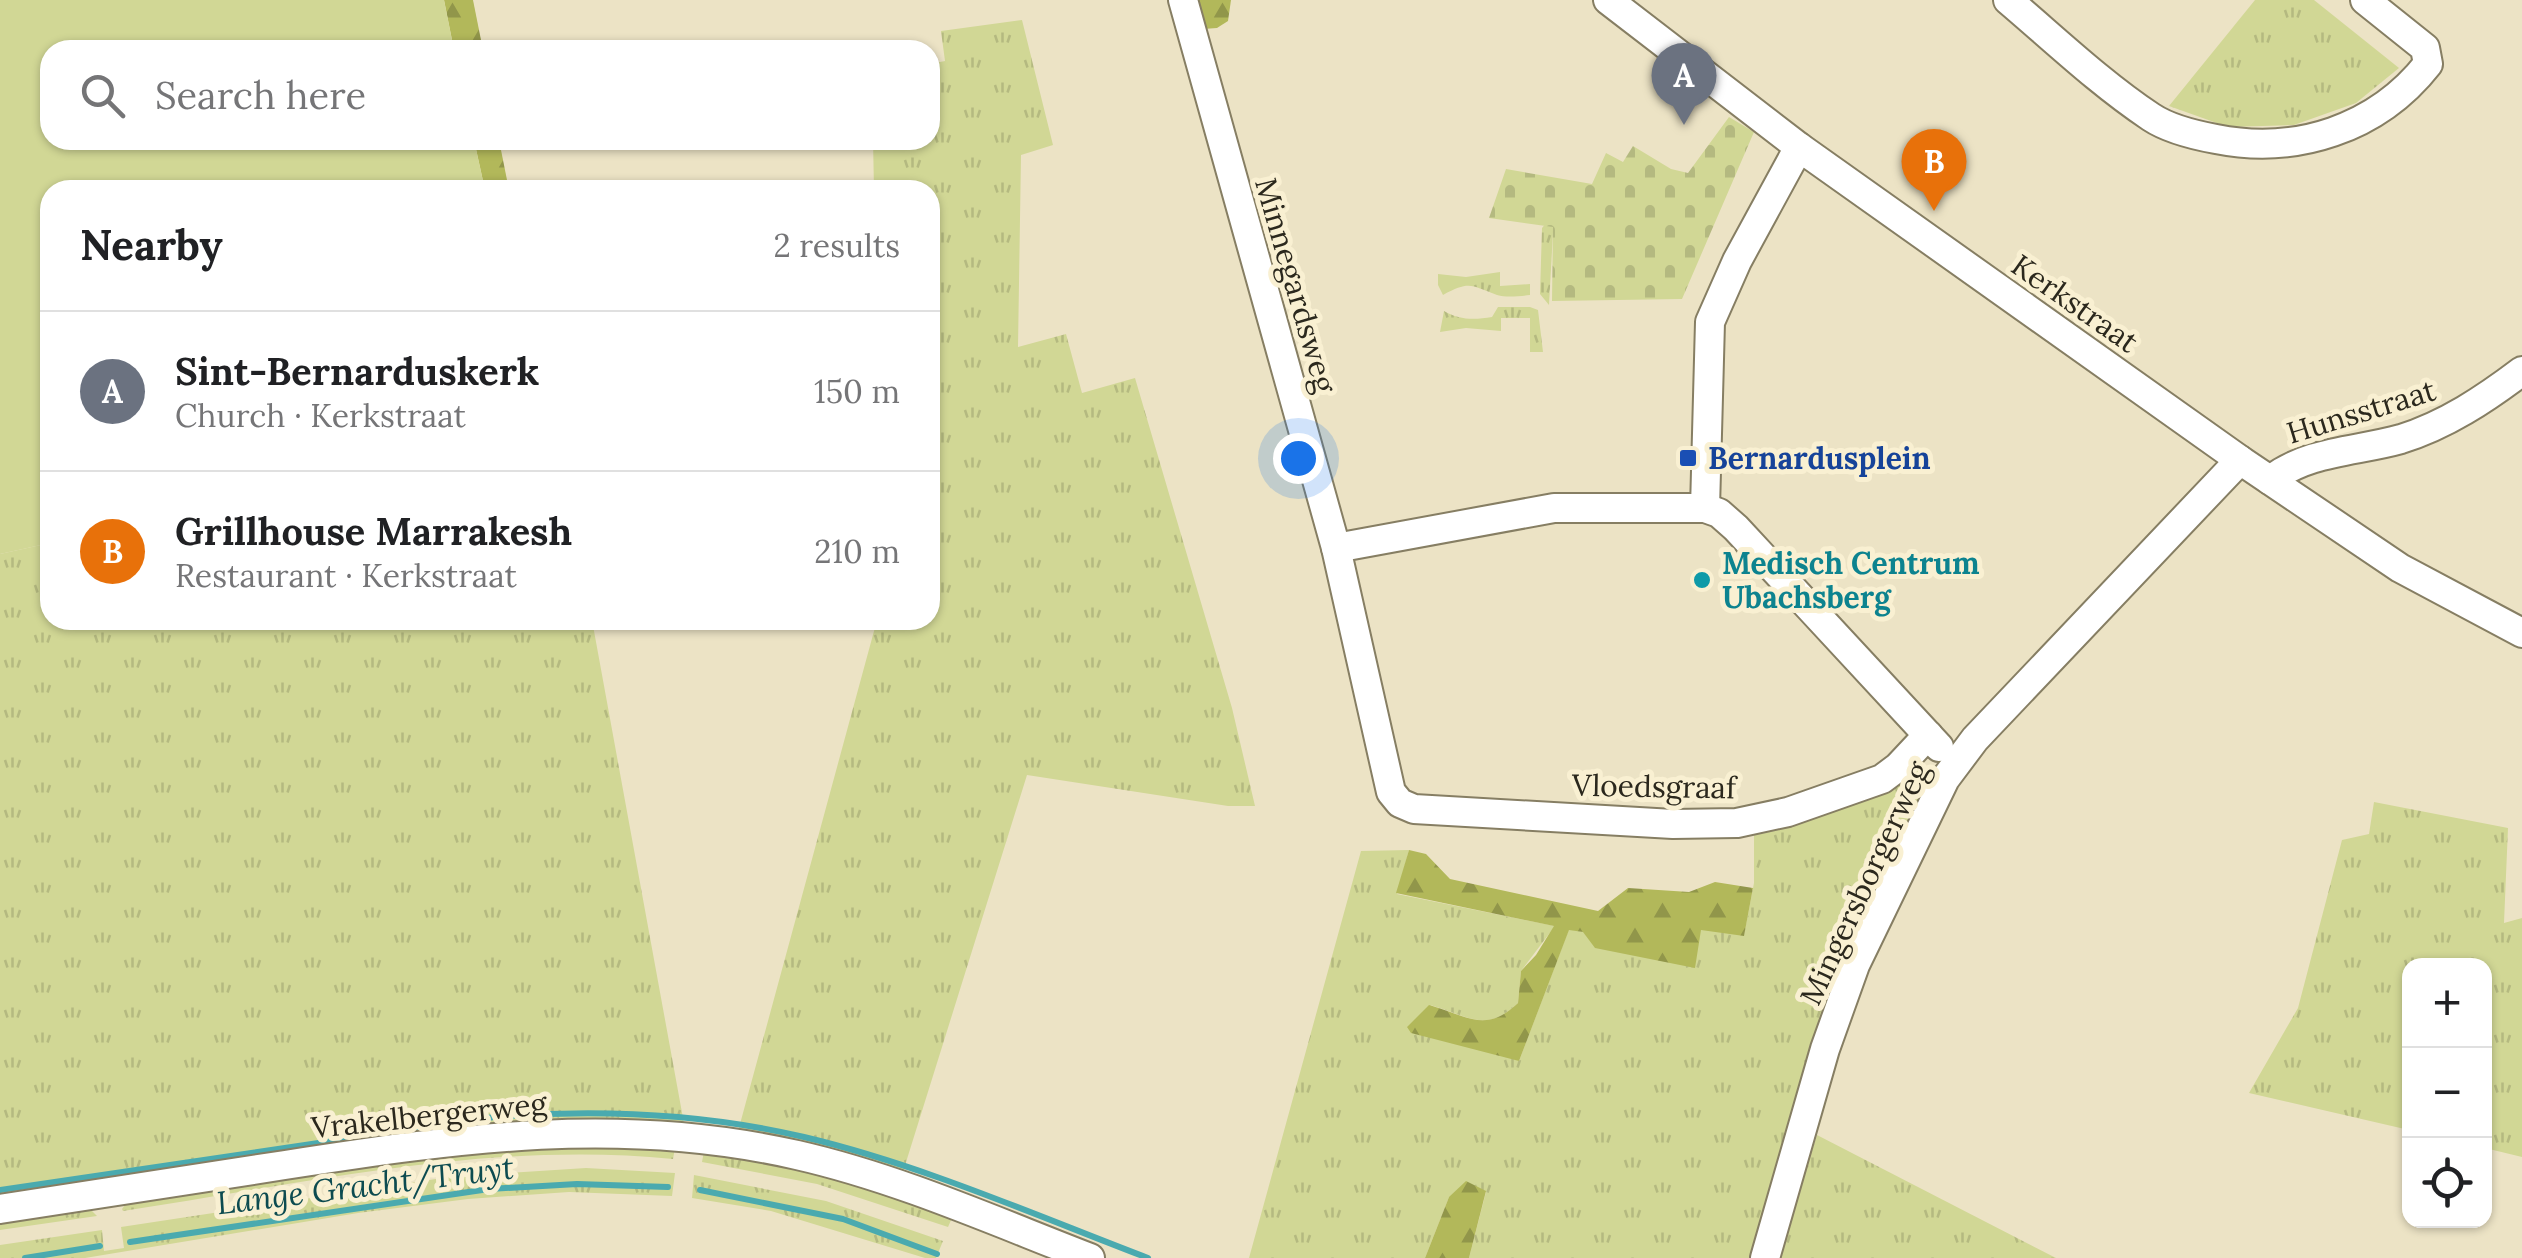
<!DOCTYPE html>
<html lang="en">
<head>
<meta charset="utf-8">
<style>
	body { margin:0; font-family:Lora,serif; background:#f2f2f2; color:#202124 }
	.controls { position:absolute; right:30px; bottom:30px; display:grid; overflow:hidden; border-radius:20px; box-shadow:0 2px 8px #0004 }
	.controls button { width:90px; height:90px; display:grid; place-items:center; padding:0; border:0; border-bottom:2px solid #e0e0e0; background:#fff; color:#202124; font:50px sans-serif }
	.you { position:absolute; left:1298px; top:458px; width:35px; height:35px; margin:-25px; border:8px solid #fff; border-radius:50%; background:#1a73e8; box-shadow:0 0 0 15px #1a73e833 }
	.badge { display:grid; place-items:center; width:65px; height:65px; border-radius:50%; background:#6545bd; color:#fff; font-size:32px; font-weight:700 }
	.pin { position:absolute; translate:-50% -82px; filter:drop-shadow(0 2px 5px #0008) }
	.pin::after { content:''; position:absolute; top:52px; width:35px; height:30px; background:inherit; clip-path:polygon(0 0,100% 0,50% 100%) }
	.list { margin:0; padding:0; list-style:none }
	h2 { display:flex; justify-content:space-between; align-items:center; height:130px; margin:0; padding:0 40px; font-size:42px }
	h2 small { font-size:32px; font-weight:400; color:#757577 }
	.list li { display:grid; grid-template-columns:65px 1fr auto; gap:30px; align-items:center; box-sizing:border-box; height:160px; padding:0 40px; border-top:2px solid #e0e0e0 }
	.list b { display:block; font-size:38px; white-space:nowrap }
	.list p { margin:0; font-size:32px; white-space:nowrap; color:#757577 }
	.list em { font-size:32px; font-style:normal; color:#757577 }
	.icon { flex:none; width:55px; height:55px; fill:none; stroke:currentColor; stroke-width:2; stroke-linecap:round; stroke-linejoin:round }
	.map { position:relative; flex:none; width:2522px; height:1258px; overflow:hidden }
	.search { position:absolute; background:#fff; box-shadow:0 2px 8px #0004; left:40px; top:40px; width:900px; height:110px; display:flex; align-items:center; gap:25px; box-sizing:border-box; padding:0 35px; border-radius:30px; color:#757577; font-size:38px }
	.panel { position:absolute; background:#fff; box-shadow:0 2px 8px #0004; left:40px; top:180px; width:900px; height:450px; border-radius:30px }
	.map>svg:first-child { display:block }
	.grass { fill:url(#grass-tufts) }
	.forest { fill:url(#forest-firs) }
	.cemetery { fill:url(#cemetery-stones) }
	.pitch { fill:#d1d795 }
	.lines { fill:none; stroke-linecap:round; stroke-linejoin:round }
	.stream { stroke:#4aaaaf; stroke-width:6 }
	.minor-casing { stroke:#867e63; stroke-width:32 }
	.minor { stroke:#fff; stroke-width:28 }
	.transit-dot { fill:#1a4fb4; stroke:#f9f0d2; stroke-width:4 }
	.culture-dot { fill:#0f9aa8; stroke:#f9f0d2; stroke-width:4 }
	.labels { text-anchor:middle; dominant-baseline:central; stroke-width:10; stroke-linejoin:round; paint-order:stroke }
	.street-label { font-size:30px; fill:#2b281d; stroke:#f9f0d2 }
	.transit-label { font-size:30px; font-weight:bold; fill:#164399; stroke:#f9f0d2; text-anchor:start }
	.culture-label { font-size:30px; font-weight:bold; fill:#0d838f; stroke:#f9f0d2; text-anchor:start }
	.water-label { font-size:32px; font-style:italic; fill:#0d4b50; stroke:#f9f0d2 }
</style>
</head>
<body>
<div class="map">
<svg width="2522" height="1258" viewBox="0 0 2522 1258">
	<defs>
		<pattern id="grass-tufts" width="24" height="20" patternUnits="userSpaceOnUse" patternTransform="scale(2.5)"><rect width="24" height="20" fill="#d1d795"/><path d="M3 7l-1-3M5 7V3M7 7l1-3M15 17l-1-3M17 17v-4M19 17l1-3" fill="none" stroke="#b4b980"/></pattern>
		<pattern id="forest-firs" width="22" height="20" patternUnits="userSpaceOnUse" patternTransform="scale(2.5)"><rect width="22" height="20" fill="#b2b85a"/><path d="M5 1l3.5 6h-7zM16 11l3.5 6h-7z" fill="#91964a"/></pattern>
		<pattern id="cemetery-stones" width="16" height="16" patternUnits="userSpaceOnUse" patternTransform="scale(2.5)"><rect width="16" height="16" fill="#d1d795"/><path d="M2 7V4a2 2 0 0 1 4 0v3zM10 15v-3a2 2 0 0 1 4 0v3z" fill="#b4b980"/></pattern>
	</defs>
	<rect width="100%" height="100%" fill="#ece3c5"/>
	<g class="grass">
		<path d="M2255,0H2314L2399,68L2356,103L2294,125L2228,127L2169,106Z"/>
		<path d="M1022,20L1053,145L1021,155L1018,347L1066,334L1082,393L1135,378L1232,708L1255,806H1228L1027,775L902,1175L737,1135L877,620H930V190H874L873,140H930V64L945,61L941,31Z"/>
		<path d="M1554,214L1549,305L1540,294L1542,228Z"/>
		<path d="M1500,272V286L1530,284V295C1520,296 1507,298 1497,295C1471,286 1471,280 1443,295L1438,285V274L1466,277Z"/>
		<path d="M1498,307H1530L1538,310L1543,352H1530V318H1501V331L1466,328L1440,332L1444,311C1459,320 1474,320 1492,317Z"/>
		<path d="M50,543V620H154L156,628L202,620H592L685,1129L0,1200V554Z"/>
		<path d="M1920,763L1930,774L1843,958L1824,1007L1750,1258H1469L1486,1192L1449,1197L1425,1258H1249L1361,851L1409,850L1397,894L1555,926L1521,971L1518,1003C1485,1034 1469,1016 1430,1005L1519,1061L1569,929L1584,932L1701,929L1744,935L1754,883V831Z"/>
		<path d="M2374,802L2508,828L2504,923L2522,918V1157L2485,1148L2484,966H2410L2409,1130L2249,1093L2298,1008L2342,840L2369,834Z"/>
		<path d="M1817,1135L2056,1258H1777Z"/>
		<path d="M513,1146L675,1148L673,1159C490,1140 303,1184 123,1211L122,1209L128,1201L432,1154Z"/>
		<path d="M704,1151L842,1180L952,1218L948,1227L817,1184L702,1162Z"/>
		<path d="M586,1168L675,1173L672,1196L569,1192L468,1199L358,1213L85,1258H0V1245L102,1230L104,1251L124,1248L121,1227L449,1177Z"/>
		<path d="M694,1175L826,1201L943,1241L936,1258H925L771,1211L692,1198Z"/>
		<path d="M89,1208L97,1216L0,1230V1221Z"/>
	</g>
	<g class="forest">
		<path d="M444,0H473L483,50H454Z"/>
		<path d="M1195,0H1231L1228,21L1217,28L1203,29Z"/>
		<path d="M474,140H499L509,190H485Z"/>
		<path d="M1409,850L1426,854L1450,879L1598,911L1628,888L1689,892L1715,882L1753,888L1744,936L1701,930L1695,968L1595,948L1583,932L1569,930L1519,1061L1411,1033L1407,1027L1429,1005C1468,1016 1485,1034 1518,1003L1521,971L1536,955L1554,926L1396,893Z"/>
		<path d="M1466,1181L1486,1191L1469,1258H1425L1449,1197Z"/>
	</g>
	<path class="cemetery" d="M1729,117L1754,132L1682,299L1552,301L1553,227L1489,218L1506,169L1592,184L1606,153L1623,162L1633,146L1671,169L1688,173Z"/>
	<path class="pitch" d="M0,0H444L454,50H50V140H474L485,190H50V543L0,554Z"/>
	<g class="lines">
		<g class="stream">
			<path d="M0,1190L494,1117C597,1109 702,1113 804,1137C922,1165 1035,1215 1148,1258"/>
			<path d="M700,1190L843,1219L937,1254"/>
			<path d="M130,1242L489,1189L577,1184L668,1187"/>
			<path d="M25,1258L100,1246"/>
		</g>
		<g class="minor-casing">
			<g id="minor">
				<path d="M1183,0L1336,548L1391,792L1400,803L1414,809L1673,824L1737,823L1788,812L1882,779L1898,767L1928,735"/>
				<path d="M1608,0L1799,147L2240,460L2400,568L2522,633"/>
				<path d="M2008,0C2054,39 2100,83 2151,117C2169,129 2194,135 2216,139C2296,155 2377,129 2428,64L2425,48L2365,0"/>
				<path d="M2270,480C2310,450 2355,452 2401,439C2446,425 2485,399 2522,371"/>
				<path d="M1705,508L1710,322L1737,261L1799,147"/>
				<path d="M1336,548L1554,508H1705L1719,513L1736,528L1939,747"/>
				<path d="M0,1209C95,1195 190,1180 285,1165C460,1138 621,1115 797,1155C898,1178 994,1221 1090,1258"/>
				<path d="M1765,1258L1825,1049L1855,965L1945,779L1975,739L2240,460"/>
			</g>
		</g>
		<use href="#minor" class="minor"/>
	</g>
	<rect class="transit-dot" x="1678" y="448" width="20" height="20" rx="5"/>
	<circle class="culture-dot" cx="1702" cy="580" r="10"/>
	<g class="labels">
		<g class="street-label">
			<text transform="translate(1296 285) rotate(74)">Minnegardsweg</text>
			<text transform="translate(2075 303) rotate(35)">Kerkstraat</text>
			<text transform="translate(2361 411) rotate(-17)">Hunsstraat</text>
			<text transform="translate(1654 786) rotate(1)">Vloedsgraaf</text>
			<text transform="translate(1864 883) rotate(-65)">Mingersborgerweg</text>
			<text transform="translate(429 1115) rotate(-6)">Vrakelbergerweg</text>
		</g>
		<g class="transit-label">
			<text x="1708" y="458">Bernardusplein</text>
		</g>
		<g class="culture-label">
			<text x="1722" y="563">Medisch Centrum<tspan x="1722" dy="34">Ubachsberg</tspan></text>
		</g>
		<g class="water-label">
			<text transform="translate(365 1185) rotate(-7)">Lange Gracht/Truyt</text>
		</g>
	</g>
</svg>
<div class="controls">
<button>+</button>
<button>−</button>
<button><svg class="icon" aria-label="locate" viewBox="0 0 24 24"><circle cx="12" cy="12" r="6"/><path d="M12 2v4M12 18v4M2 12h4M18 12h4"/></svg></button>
</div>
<div class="you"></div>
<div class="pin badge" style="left:1684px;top:125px;background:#6b7280">A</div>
<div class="pin badge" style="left:1934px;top:211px;background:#e8710a">B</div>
<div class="search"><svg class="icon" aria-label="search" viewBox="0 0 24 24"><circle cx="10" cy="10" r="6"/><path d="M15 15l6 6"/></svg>Search here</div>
<section class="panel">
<h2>Nearby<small>2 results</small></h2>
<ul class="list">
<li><span class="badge" style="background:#6b7280">A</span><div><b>Sint-Bernarduskerk</b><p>Church · Kerkstraat</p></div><em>150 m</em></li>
<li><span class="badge" style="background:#e8710a">B</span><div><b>Grillhouse Marrakesh</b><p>Restaurant · Kerkstraat</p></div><em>210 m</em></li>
</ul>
</section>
</div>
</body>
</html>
